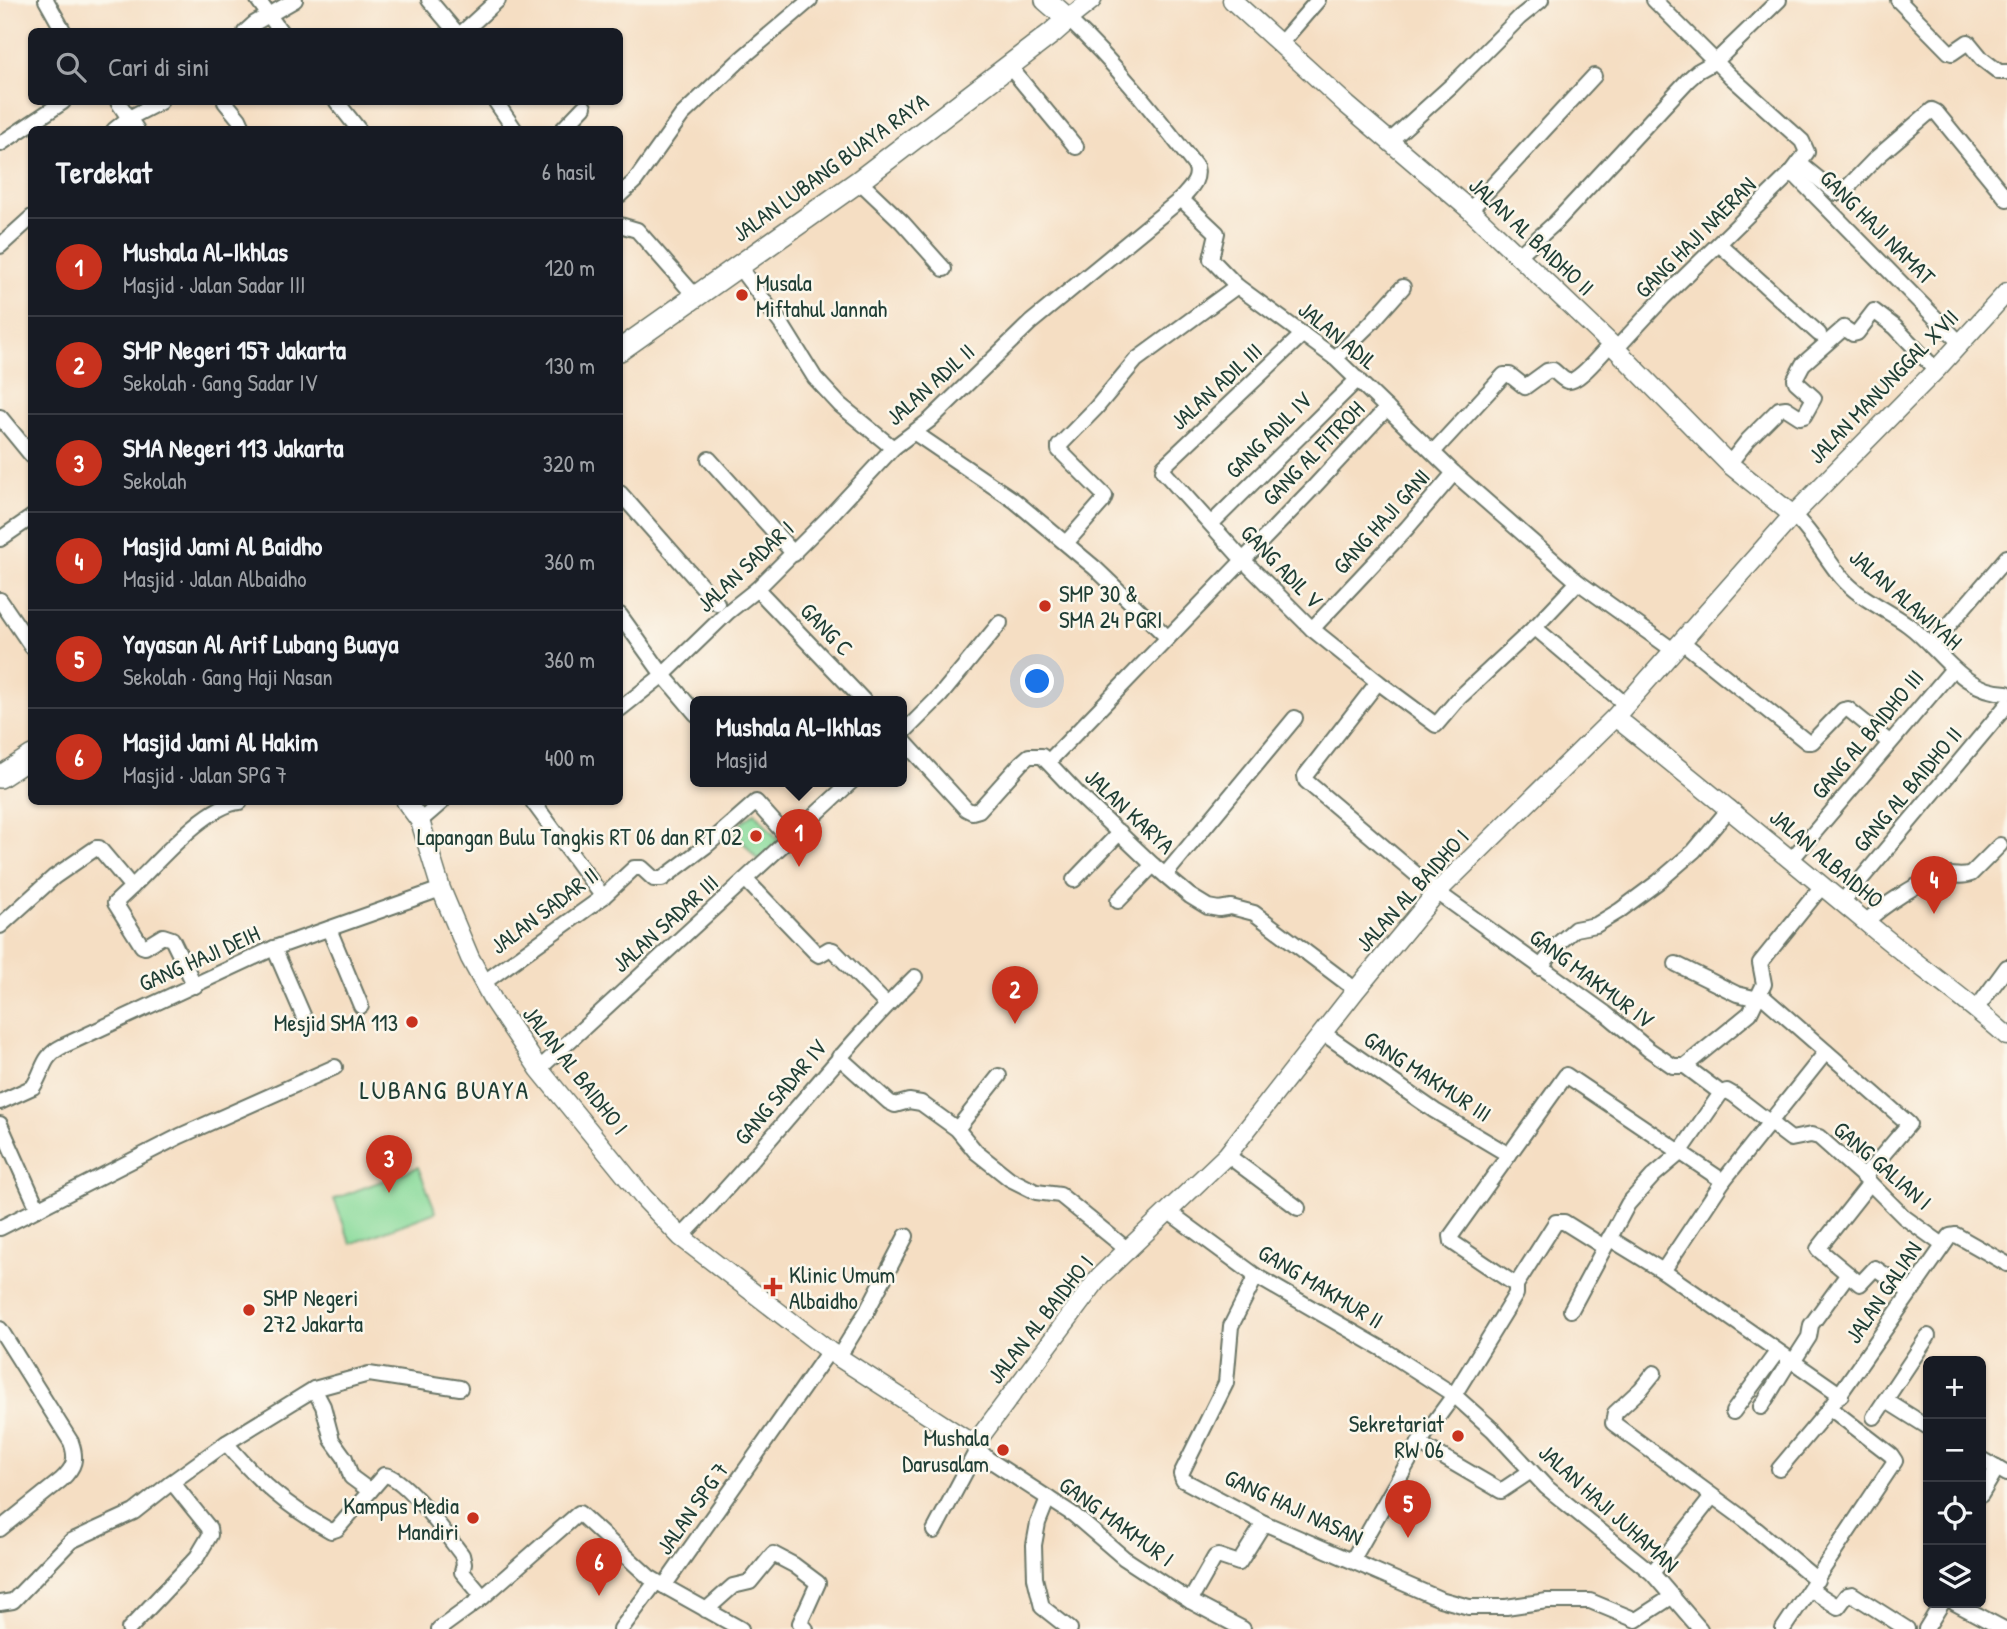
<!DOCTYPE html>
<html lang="id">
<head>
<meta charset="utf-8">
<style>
	body { margin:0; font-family:"Patrick Hand",sans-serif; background:#242831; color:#f1f3f6 }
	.controls { position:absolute; right:21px; bottom:21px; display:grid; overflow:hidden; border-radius:10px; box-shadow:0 2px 5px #0004 }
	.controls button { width:63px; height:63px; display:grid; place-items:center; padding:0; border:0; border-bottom:2px solid #363941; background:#171b24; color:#f1f3f6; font:35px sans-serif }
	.you { position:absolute; left:1038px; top:682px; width:24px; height:24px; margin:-18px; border:5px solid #fff; border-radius:50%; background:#1a73e8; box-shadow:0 0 0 10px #1a73e833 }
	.badge { display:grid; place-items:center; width:46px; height:46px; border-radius:50%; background:#c8321e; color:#fff; font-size:23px; font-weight:700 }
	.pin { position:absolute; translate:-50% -58px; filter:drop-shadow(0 2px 4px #0008) }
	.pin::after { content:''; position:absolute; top:37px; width:24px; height:21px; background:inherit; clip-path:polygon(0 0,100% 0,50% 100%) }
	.popup { position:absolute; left:690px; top:696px; width:217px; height:91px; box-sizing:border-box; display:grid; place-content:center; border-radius:10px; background:#171b24; filter:drop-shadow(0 2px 5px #0005); font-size:23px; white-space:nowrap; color:#9ea1a6 }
	.popup b { font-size:26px; color:#f1f3f6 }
	.popup::after { content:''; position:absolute; left:50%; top:100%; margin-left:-14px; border:14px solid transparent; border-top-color:#171b24 }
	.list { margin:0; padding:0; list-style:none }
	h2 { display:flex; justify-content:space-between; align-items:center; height:91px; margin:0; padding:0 28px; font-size:30px }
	h2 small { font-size:23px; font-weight:400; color:#9ea1a6 }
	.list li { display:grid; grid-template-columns:46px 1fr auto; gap:21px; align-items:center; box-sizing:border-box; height:98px; padding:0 28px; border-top:2px solid #363941 }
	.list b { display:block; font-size:26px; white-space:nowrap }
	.list p { margin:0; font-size:23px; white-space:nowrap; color:#9ea1a6 }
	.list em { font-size:23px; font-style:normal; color:#9ea1a6 }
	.icon { flex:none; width:38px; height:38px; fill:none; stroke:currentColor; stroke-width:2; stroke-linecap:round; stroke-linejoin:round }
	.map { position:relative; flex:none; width:2007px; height:1629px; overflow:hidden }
	.search { position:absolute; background:#171b24; box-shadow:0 2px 5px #0004; left:28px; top:28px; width:595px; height:77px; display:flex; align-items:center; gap:18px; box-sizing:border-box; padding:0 24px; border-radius:10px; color:#9ea1a6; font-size:26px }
	.panel { position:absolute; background:#171b24; box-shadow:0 2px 5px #0004; left:28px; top:126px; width:595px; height:679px; border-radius:10px }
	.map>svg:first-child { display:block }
	.green { fill:#8bdb9c; stroke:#558c68; stroke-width:2 }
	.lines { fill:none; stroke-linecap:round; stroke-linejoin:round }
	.minor-casing { stroke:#6a7566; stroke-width:18 }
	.tertiary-casing { stroke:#6a7566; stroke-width:21 }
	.secondary-casing { stroke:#6a7566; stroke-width:24 }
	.minor { stroke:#fff; stroke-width:14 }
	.tertiary { stroke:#fff; stroke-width:18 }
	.secondary { stroke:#fff; stroke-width:21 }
	.poi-dot { fill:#c8321e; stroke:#fbf7ec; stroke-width:2.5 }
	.labels { text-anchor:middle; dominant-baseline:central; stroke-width:5; stroke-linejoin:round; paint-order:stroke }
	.street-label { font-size:23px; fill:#1f3d34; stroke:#fbf7ec }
	.poi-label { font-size:23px; fill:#1f3d34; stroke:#fbf7ec; text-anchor:end }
	.quarter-label { font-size:26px; letter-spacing:2px; fill:#1f3d34; stroke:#fbf7ec }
</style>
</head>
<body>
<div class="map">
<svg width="2007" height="1629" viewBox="0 0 2007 1629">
	<rect width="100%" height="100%" fill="#fbf7ec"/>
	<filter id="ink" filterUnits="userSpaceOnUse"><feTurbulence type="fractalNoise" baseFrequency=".0143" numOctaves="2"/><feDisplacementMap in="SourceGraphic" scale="14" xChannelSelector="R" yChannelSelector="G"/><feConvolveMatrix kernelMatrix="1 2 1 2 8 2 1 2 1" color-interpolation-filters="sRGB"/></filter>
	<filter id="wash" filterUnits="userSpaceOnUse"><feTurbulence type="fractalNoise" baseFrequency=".00686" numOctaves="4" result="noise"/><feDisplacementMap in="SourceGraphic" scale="28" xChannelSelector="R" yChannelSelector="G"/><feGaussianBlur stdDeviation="1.57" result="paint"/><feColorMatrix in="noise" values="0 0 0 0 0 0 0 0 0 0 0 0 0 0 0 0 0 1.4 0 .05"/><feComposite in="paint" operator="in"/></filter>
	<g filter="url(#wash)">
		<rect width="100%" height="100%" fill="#f5dec3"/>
		<g class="green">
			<path d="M755,812L780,842L758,860L733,830Z"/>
			<path d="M418,1167L436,1212L351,1244L334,1199Z"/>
		</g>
	</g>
	<g filter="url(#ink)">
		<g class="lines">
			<g class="minor-casing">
				<g id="minor">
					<path d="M46,0L64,32"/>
					<path d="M258,0L281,32"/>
					<path d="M429,0L456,32"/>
					<path d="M1898,0L1949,52L1952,53L1968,42L1982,59L1999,72H2007"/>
					<path d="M245,32L255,23L295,0"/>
					<path d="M463,32L498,0"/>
					<path d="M1280,44L1318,0"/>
					<path d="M1009,66L1076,147"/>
					<path d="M118,102L137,130"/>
					<path d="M225,102L239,119L244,130"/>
					<path d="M337,102L359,130"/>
					<path d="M496,102L515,130"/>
					<path d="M114,130L129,118L160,102"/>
					<path d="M562,130L584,107"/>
					<path d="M1390,141L1452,85L1520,17L1541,0"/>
					<path d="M0,144L63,102"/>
					<path d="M1799,163L1836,193H1842L1876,158L1932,110L1936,112L2007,199"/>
					<path d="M1792,172L1960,343"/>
					<path d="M859,181L902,222L944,269"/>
					<path d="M620,195L635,181L682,115L742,58L810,0"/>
					<path d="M1181,199L1217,233L1211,259L1237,286L1335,358L1454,473L1578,582L1673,650"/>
					<path d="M1470,210L1594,76"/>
					<path d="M620,225L637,230L696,297"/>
					<path d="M1719,244L1819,334"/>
					<path d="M0,246L32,217"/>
					<path d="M1519,255L1555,223L1688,80L1698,71L1716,61L1779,0"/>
					<path d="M739,267L782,325L815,378L840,405L893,448"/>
					<path d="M1303,334L1164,466L1163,471L1242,559L1312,629L1378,682L1436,725L1459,698L1538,624L1578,582"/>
					<path d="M1616,349L1664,297L1792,172L1807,152L1802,141L1730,76L1654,0"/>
					<path d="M1335,358L1371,323L1403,287"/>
					<path d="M0,417L32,456"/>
					<path d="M915,433L1015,501L1095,568L1168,638"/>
					<path d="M1433,452L1504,375H1510L1525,387L1547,371L1553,370C1557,373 1562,379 1567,381C1577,385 1603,351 1611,344"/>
					<path d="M709,459L794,554"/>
					<path d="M1729,464L1748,440L1779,409L1786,408L1800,417L1804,416L1814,398L1796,382L1795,379L1803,364L1844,328L1853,334L1857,333L1874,311L1895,327L1936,370"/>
					<path d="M620,493L717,603"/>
					<path d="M1793,515C1813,533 1825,558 1842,578C1860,599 1886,609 1908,625C1941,649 1961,692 2007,693"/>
					<path d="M1212,523L1358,379"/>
					<path d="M0,539L32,517"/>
					<path d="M1066,543L1103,501L1105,496L1059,450V446L1096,408L1136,360L1237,286"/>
					<path d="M757,589L864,701"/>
					<path d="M0,600L32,647"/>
					<path d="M620,615L663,675L696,714"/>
					<path d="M1534,627L1625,704"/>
					<path d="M1312,629L1407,528L1454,473"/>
					<path d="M1681,641L1807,742H1812L1843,710L1848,709L1889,742"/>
					<path d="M1931,646L2007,557"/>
					<path d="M1378,682L1305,776L1306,781L1437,892L1605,1013L1648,1049L1673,1066H1685L1721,1093"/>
					<path d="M620,709L663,675L728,612L757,589L828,518L893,448L930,420L1030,323L1181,199C1189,189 1200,181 1196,167C1156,115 1116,64 1068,19"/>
					<path d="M902,734L940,696L1000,623"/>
					<path d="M902,739L966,809L972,812L979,810L1021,763L1029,756H1042L1078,794L1153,865L1190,896L1208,907L1219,909L1231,907L1254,913L1356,990"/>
					<path d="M1048,762L1312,489L1387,408"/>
					<path d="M533,802L603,897"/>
					<path d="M420,821L442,802"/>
					<path d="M1791,860L1952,670"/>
					<path d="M1165,875L1295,718"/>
					<path d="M746,880L816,953L819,955L829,949L833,950L887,1005"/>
					<path d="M1074,880L1120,832"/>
					<path d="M132,887C157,863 207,804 240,802"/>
					<path d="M1118,901L1153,865"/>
					<path d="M1842,902L2007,705"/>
					<path d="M1866,922C1881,907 1922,879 1943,875C1952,874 1961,878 1971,874L2000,845"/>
					<path d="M0,926L54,877L96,848H99L132,887L115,903L142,946L145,947L163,936L172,939L195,986"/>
					<path d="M329,929L361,1006"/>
					<path d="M274,948L303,1015"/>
					<path d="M1676,964L1737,994L1758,999"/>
					<path d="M1540,968L1560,942L1575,929L1596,925L1619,911L1658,882L1694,851L1730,808"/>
					<path d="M483,983L603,897L634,868H642L654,879H662L706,846L756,802L789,839"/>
					<path d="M1760,994L1909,1124L1864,1177"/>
					<path d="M1977,1008L2007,967"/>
					<path d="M1323,1033L1435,1111L1509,1155"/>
					<path d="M839,1057L889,1102L895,1105L909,1101L921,1103L957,1129L976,1152L1010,1179L1036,1192L1060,1195L1129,1251"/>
					<path d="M1685,1066L1750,1013L1764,984L1760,963L1822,886"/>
					<path d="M539,1069L852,781"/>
					<path d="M1721,1093L1727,1091L1734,1095L1791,1139L1811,1135L1819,1137L1864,1177L1904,1217L1943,1245"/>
					<path d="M0,1102L33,1087C45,1069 41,1057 63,1046L274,948L441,889"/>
					<path d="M0,1124L38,1209"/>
					<path d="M957,1129L999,1076"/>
					<path d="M1227,1155L1298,1208"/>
					<path d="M1870,1183L1818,1249L1860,1284L1875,1268L1910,1292"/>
					<path d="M1169,1212L1256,1276L1386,1351L1454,1395L1493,1430L1546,1487L1652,1573L1700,1629"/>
					<path d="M0,1228L180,1136L335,1067"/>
					<path d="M681,1237C763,1154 832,1059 915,977"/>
					<path d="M1609,1238L1663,1271L1841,1395"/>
					<path d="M1663,1271L1723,1181L1826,1052"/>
					<path d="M1256,1276L1231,1326L1226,1383L1181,1474L1183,1480L1264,1523L1440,1599L1469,1607H1506L1547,1601H1590L1636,1620L1673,1596"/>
					<path d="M1516,1285L1452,1242L1451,1236L1566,1075L1723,1181"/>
					<path d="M1571,1310L1628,1204L1653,1176L1679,1154L1721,1093"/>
					<path d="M0,1329L71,1442C77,1459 75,1467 61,1480L0,1529"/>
					<path d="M838,1358L867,1311L906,1236"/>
					<path d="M1793,1362L1809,1337L1811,1325L1848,1274"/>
					<path d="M1654,1373L1641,1389L1615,1413L1613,1423L1744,1519L1817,1580"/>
					<path d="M314,1389L323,1406L332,1440L345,1458L351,1477L370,1491"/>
					<path d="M1885,1400L1928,1427"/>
					<path d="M1761,1407L1790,1360"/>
					<path d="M1733,1412L1777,1352"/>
					<path d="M1874,1417L1928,1336"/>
					<path d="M970,1441L988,1459L1074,1515L1124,1558L1190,1601L1243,1629"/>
					<path d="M226,1443C259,1482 286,1506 331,1531L337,1529L384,1475C405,1476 448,1537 462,1555L464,1564L462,1572L483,1597"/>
					<path d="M1419,1443L1501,1491L1531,1471"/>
					<path d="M1981,1459L2007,1474"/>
					<path d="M1779,1469L1830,1408"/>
					<path d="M1981,1495L1997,1468"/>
					<path d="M1048,1498L1038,1523L1034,1545L1035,1578L1042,1607L1070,1629"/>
					<path d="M934,1531L977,1450"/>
					<path d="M1353,1559L1419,1443L1454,1395L1516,1294V1285L1556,1222H1564L1604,1247"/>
					<path d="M1652,1573L1712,1497"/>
					<path d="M664,1586L741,1629"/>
					<path d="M1810,1589L1838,1607L1847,1595L1852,1594L1907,1629"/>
					<path d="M1190,1601L1215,1557L1218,1556L1239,1563L1264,1523"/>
					<path d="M0,1603L13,1601L71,1541L134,1512L172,1482L226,1443L314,1389L369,1374L460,1388"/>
					<path d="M1955,1603L2004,1629"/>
					<path d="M706,1610L733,1586L750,1582L773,1554L794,1565L818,1583L800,1623L806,1629"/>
					<path d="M129,1629L197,1557L210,1535L209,1528L172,1482"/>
					<path d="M439,1629L483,1597L579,1513L649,1577L664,1586L829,1351"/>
					<path d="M621,1629L656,1582"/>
					<path d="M1783,1629L1895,1461L1891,1455L1830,1408L1950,1236L1956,1235L2007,1264"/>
					<path d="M1926,1629L1942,1603"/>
				</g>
			</g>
			<g class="tertiary-casing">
				<g id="tertiary">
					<path d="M1232,0L1347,105L1470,210L1611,344L1729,464L1793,515"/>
					<path d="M1068,19L1092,0"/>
					<path d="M1615,717C1704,788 1791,860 1879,933C1921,968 1966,999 2007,1036"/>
					<path d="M406,802L420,821L441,889L470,958L494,1002L539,1069L643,1197L681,1237L829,1351L965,1439L977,1441L1100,1276L1227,1155L1356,990L1437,892L1615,717L1793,515L1936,370L2007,292"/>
				</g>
			</g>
			<g class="secondary-casing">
				<g id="secondary">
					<path d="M620,350L859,181L1052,33L1068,19L1046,0"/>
					<path d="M0,777L32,756"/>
				</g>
			</g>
			<use href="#minor" class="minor"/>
			<use href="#tertiary" class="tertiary"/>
			<use href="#secondary" class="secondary"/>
		</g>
	</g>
	<g class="poi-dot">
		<circle cx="742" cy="295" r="7"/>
		<circle cx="1045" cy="606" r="7"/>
		<circle cx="756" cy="836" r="7"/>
		<circle cx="412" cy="1022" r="7"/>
		<path d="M769.5 1276.5h7v7h7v7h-7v7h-7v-7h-7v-7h7z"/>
		<circle cx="249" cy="1310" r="7"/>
		<circle cx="1458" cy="1436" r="7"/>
		<circle cx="1003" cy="1450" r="7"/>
		<circle cx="473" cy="1518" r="7"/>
	</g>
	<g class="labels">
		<g class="street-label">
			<text transform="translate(830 167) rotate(-36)">JALAN LUBANG BUAYA RAYA</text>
			<text transform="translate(1878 227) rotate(45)">GANG HAJI NAMAT</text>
			<text transform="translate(1532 236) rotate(43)">JALAN AL BAIDHO II</text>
			<text transform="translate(1695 237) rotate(-45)">GANG HAJI NAERAN</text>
			<text transform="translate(1338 335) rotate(39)">JALAN ADIL</text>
			<text transform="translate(930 384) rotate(-42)">JALAN ADIL II</text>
			<text transform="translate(1216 386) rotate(-43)">JALAN ADIL III</text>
			<text transform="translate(1883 386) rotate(-46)">JALAN MANUNGGAL XVII</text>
			<text transform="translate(1268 435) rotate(-45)">GANG ADIL IV</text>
			<text transform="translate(1313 453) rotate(-46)">GANG AL FITROH</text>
			<text transform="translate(1381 521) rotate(-48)">GANG HAJI GANI</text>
			<text transform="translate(745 566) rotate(-43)">JALAN SADAR I</text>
			<text transform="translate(1282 566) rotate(46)">GANG ADIL V</text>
			<text transform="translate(1906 599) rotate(41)">JALAN ALAWIYAH</text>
			<text transform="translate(827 629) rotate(46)">GANG C</text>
			<text transform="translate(1867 734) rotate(-50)">GANG AL BAIDHO III</text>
			<text transform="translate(1907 789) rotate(-50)">GANG AL BAIDHO II</text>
			<text transform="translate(1130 811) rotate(43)">JALAN KARYA</text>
			<text transform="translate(1827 858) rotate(40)">JALAN ALBAIDHO</text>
			<text transform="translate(1412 890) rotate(-48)">JALAN AL BAIDHO I</text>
			<text transform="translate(544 910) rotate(-37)">JALAN SADAR II</text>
			<text transform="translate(665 923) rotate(-42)">JALAN SADAR III</text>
			<text transform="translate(199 958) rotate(-24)">GANG HAJI DEIH</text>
			<text transform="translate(1592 978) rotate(37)">GANG MAKMUR IV</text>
			<text transform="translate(576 1070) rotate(52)">JALAN AL BAIDHO I</text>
			<text transform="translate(1428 1076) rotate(33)">GANG MAKMUR III</text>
			<text transform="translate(780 1092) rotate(-50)">GANG SADAR IV</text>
			<text transform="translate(1883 1165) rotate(41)">GANG GALIAN I</text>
			<text transform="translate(1321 1286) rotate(31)">GANG MAKMUR II</text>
			<text transform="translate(1883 1292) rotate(-56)">JALAN GALIAN</text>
			<text transform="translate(1040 1319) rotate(-52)">JALAN AL BAIDHO I</text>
			<text transform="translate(1294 1507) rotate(25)">GANG HAJI NASAN</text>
			<text transform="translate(692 1508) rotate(-55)">JALAN SPG 7</text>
			<text transform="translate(1609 1508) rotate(42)">JALAN HAJI JUHAMAN</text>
			<text transform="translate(1117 1521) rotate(36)">GANG MAKMUR I</text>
		</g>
		<g class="poi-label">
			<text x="756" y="282" text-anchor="start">Musala<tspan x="756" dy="26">Miftahul Jannah</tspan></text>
			<text x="1059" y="593" text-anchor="start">SMP 30 &amp;<tspan x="1059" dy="26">SMA 24 PGRI</tspan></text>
			<text x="742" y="836">Lapangan Bulu Tangkis RT 06 dan RT 02</text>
			<text x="398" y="1022">Mesjid SMA 113</text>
			<text x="789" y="1274" text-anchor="start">Klinic Umum<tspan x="789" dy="26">Albaidho</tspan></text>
			<text x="263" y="1297" text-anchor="start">SMP Negeri<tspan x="263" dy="26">272 Jakarta</tspan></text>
			<text x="1444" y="1423">Sekretariat<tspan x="1444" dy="26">RW 06</tspan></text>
			<text x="989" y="1437">Mushala<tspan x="989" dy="26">Darusalam</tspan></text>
			<text x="459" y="1505">Kampus Media<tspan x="459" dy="26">Mandiri</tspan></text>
		</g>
		<g class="quarter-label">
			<text x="445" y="1089">LUBANG BUAYA</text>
		</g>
	</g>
</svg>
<div class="controls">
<button>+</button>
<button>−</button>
<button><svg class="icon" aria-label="locate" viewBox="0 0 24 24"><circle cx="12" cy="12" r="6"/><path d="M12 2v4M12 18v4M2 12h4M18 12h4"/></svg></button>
<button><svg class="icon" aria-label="layers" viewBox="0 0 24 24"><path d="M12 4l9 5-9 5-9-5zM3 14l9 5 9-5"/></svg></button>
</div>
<div class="you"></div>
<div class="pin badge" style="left:799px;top:867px">1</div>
<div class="popup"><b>Mushala Al-Ikhlas</b>Masjid</div>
<div class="pin badge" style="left:1015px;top:1024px">2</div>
<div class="pin badge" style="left:389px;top:1193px">3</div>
<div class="pin badge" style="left:1934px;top:914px">4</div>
<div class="pin badge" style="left:1408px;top:1538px">5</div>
<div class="pin badge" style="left:599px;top:1596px">6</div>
<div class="search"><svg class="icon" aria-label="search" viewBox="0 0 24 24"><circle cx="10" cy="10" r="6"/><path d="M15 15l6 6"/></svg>Cari di sini</div>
<section class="panel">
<h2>Terdekat<small>6 hasil</small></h2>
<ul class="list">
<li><span class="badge">1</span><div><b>Mushala Al-Ikhlas</b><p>Masjid · Jalan Sadar III</p></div><em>120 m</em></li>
<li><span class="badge">2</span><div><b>SMP Negeri 157 Jakarta</b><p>Sekolah · Gang Sadar IV</p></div><em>130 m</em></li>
<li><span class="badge">3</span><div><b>SMA Negeri 113 Jakarta</b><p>Sekolah</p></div><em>320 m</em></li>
<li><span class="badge">4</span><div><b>Masjid Jami Al Baidho</b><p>Masjid · Jalan Albaidho</p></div><em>360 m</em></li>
<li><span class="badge">5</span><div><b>Yayasan Al Arif Lubang Buaya</b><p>Sekolah · Gang Haji Nasan</p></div><em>360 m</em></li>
<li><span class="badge">6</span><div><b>Masjid Jami Al Hakim</b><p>Masjid · Jalan SPG 7</p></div><em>400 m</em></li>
</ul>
</section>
</div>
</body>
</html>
